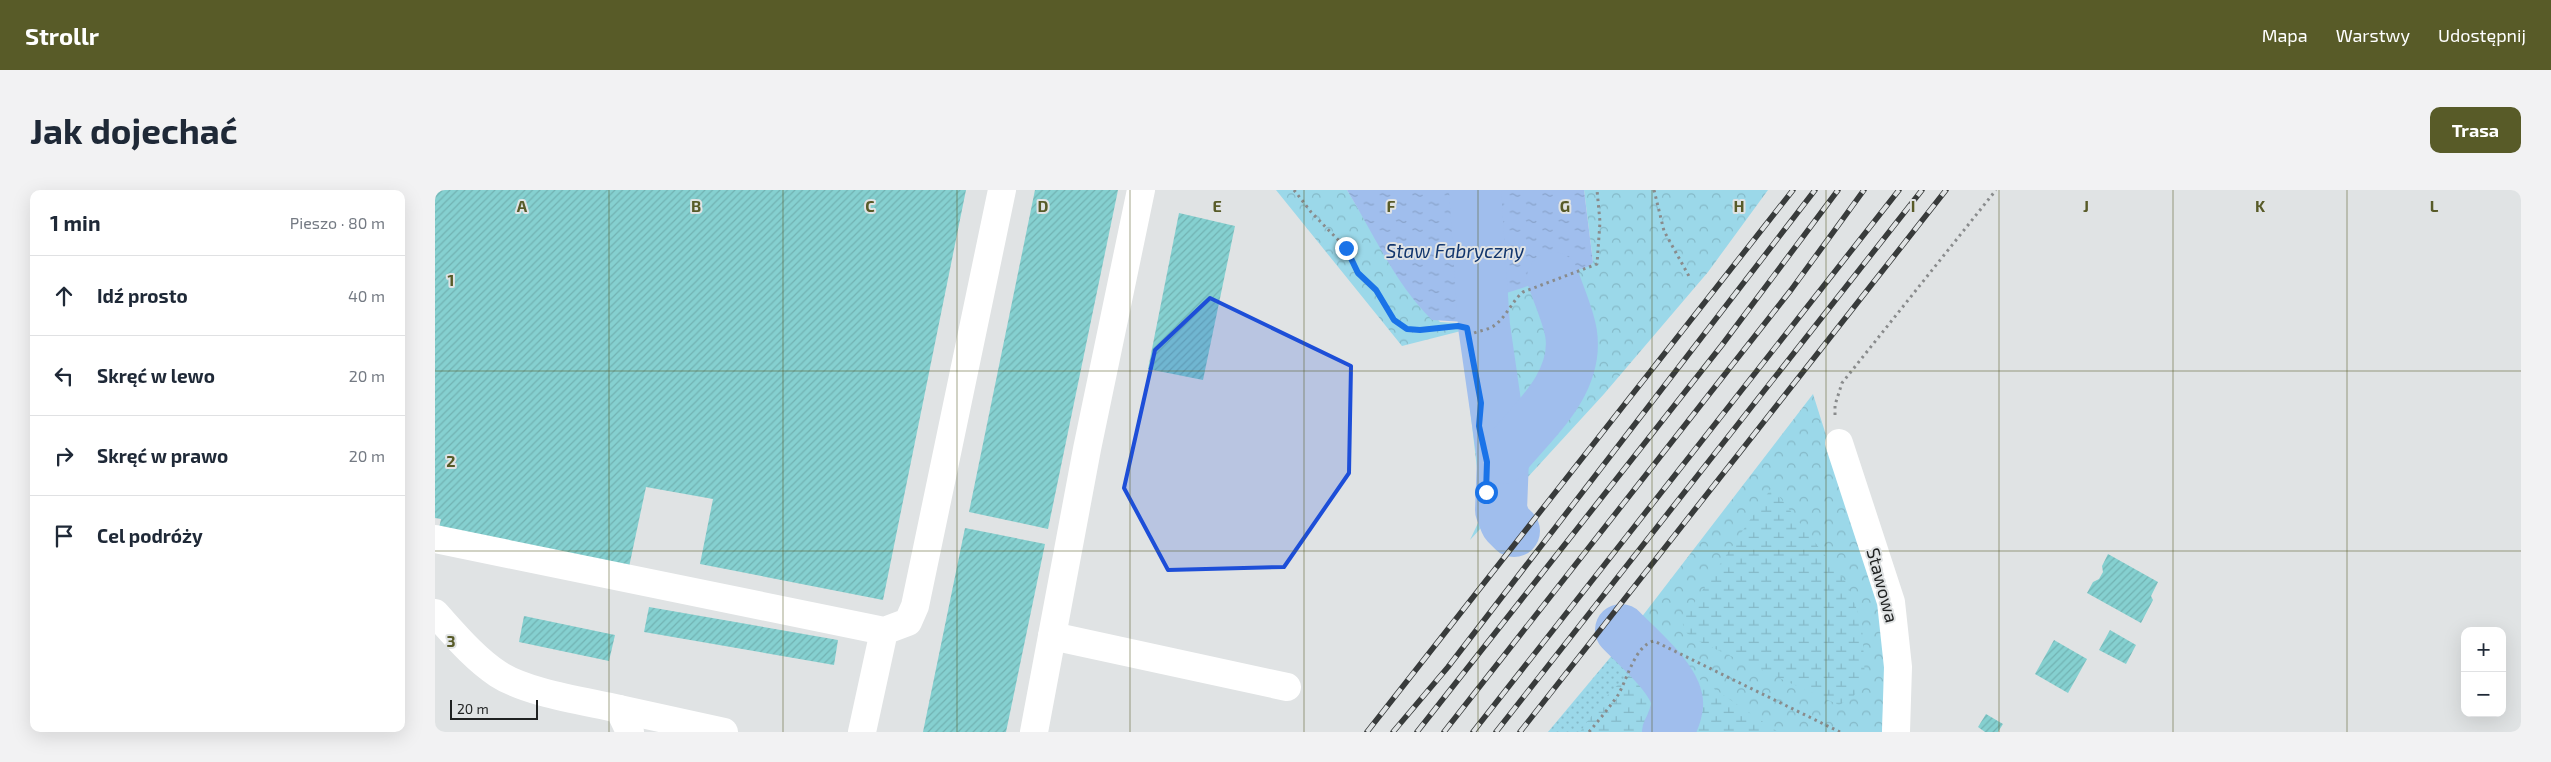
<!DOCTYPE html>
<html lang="pl">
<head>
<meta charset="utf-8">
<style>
	body { margin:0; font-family:"Exo 2",sans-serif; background:#f2f2f3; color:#1f2937 }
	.controls { position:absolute; right:15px; bottom:15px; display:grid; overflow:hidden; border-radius:10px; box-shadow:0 5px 20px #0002 }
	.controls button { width:45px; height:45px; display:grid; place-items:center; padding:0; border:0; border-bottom:1px solid #e0e1e3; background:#fff; color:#1f2937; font:25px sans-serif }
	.scale { position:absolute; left:15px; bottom:12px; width:88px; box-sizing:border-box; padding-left:5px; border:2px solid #1f2121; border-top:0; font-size:14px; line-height:18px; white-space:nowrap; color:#1f2121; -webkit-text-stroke:4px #e0e3e4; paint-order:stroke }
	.stop { position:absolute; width:15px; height:15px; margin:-11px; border:4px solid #1a73e8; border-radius:50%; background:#fff }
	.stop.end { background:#1a73e8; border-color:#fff; box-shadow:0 1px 5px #0008 }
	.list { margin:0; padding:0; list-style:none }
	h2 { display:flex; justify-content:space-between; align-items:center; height:65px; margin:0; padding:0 20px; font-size:21px }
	h2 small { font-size:16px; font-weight:400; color:#747a83 }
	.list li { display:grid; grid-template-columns:32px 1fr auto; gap:15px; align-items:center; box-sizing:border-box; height:80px; padding:0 20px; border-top:1px solid #e0e1e3 }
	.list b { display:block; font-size:19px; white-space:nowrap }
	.list em { font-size:16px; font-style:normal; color:#747a83 }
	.icon { flex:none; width:28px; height:28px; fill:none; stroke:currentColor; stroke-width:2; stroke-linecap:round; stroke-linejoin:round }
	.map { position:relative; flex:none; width:2086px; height:542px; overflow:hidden; border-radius:10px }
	header { display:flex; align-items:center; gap:30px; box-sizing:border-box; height:70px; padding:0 25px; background:#585b28; color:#fff }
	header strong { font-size:24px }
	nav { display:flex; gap:28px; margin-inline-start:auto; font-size:18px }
	.intro { display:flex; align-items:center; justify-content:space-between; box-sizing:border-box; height:120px; padding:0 30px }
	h1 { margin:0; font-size:35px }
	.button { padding:12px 22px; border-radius:10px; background:#585b28; color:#fff; font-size:18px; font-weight:700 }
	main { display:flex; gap:30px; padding:0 30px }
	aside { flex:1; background:#fff; border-radius:10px; box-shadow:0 5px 20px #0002 }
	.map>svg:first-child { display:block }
	.grass { fill:url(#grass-dots) }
	.forest { fill:url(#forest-crowns) }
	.wetland { fill:url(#wetland-marsh) }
	.water { fill:url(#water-ripples) }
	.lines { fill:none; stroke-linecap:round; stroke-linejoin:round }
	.river { stroke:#a0beed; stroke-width:52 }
	.building { fill:url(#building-hatch) }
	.path { stroke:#898b8c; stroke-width:3; stroke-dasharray:2.5 4; stroke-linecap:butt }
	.minor { stroke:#fff; stroke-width:28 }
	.rail-casing { stroke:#383b3b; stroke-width:5.5 }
	.rail { stroke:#e0e3e4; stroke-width:4; stroke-dasharray:11; stroke-linecap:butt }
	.route { stroke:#1a73e8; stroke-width:6 }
	.marked { fill:#1d4ed8; fill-opacity:0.2; stroke:#1d4ed8; stroke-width:4; stroke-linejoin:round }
	.grid { fill:none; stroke:#585b28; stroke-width:1; stroke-opacity:0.55 }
	.labels { text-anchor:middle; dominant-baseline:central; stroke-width:4; stroke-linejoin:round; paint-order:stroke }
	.street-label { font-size:18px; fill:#1f2121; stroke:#e0e3e4 }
	.water-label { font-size:19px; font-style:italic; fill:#12366d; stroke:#e0e3e4 }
	.grid-label { font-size:16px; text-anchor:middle; font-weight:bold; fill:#585b28; stroke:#e0e3e4; stroke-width:4; stroke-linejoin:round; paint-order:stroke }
</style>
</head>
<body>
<header>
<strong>Strollr</strong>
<nav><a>Mapa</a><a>Warstwy</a><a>Udostępnij</a></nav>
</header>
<div class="intro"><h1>Jak dojechać</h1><a class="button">Trasa</a></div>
<main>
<aside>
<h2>1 min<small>Pieszo · 80 m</small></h2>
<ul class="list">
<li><svg class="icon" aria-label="ahead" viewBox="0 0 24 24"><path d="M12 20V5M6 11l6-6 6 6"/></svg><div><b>Idź prosto</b></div><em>40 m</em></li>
<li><svg class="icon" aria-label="left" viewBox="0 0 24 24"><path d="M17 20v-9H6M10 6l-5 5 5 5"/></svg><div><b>Skręć w lewo</b></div><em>20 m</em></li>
<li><svg class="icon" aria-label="right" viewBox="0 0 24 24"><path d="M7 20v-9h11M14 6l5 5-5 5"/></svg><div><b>Skręć w prawo</b></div><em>20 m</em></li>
<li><svg class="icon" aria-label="arrive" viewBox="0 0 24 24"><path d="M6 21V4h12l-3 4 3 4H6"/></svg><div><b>Cel podróży</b></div></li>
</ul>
</aside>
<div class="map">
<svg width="2086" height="542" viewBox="0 0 2086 542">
	<defs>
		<pattern id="grass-dots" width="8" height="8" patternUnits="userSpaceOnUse" patternTransform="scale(1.25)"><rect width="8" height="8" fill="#9bd8e9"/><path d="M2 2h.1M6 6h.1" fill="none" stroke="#85b9c8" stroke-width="1.8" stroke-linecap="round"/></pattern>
		<pattern id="forest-crowns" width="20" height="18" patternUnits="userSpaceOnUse" patternTransform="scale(1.25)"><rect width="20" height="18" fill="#9bd8e9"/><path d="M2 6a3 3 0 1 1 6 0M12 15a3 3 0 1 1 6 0" fill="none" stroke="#85b9c8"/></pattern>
		<pattern id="wetland-marsh" width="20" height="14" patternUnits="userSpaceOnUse" patternTransform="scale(1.25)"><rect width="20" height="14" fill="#9bd8e9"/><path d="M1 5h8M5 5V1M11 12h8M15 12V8" fill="none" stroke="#85b9c8"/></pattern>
		<pattern id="water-ripples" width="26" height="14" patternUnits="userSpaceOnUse" patternTransform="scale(1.25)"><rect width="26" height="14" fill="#a0beed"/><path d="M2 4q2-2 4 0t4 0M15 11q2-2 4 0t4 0" fill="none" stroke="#89a3cb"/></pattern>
		<pattern id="building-hatch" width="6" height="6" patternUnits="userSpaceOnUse" patternTransform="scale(1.25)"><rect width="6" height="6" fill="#85d0d0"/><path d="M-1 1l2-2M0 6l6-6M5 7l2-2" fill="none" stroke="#72b2b2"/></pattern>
	</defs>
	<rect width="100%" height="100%" fill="#e0e3e4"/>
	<path class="grass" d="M1179,463L1201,490L1170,542H1113Z"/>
	<g class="forest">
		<path d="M841,0H912L967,91L1005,132L1035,134L1038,141L1058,134V107L1158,72L1149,0H1333L1273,82L1169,204L1035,350L1043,333L1046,313L1026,141L967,156Z"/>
		<path d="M1378,204L1446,419L1450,480L1447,542H1170L1201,490L1179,463Z"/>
	</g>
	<g class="wetland">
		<path d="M1337,297L1413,395L1427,434L1430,489L1418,507L1404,515L1267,453L1250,442L1247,431Z"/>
		<path d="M1230,471L1260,486L1343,542H1145C1170,508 1186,480 1230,471Z"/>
	</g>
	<path class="water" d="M912,0H1149L1158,72L1155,76L1059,107L1058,134L1038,141L1035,134L1030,132L997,130C961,95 938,43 912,0Z"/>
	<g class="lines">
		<g class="river">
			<path d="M1040,0L1049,136L1068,268L1066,320L1071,333L1079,341"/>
			<path d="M1068,268C1097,232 1144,194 1136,143C1133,125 1124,106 1118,88"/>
			<path d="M1186,440C1202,457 1245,492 1242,516C1241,525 1237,534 1233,542"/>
		</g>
	</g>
	<g class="building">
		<path d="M0,0H531L448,410L265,374L278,309L211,297L194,377L4,338L6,329L0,328Z"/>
		<path d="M600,0H683L613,339L534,322Z"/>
		<path d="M744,23L800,36L768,190L713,179Z"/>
		<path d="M530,338L610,354L571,542H488Z"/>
		<path d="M1673,364L1723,392L1716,406L1718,410L1706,433L1652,403L1658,392L1664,389L1668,382L1667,376Z"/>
		<path d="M214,417L403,450L399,475L209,442Z"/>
		<path d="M89,426L180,445L174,471L84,452Z"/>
		<path d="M1675,440L1701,455L1691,474L1664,460Z"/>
		<path d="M1619,450L1652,469L1633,503L1600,484Z"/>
		<path d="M1551,524L1568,534L1563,542H1550L1543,537Z"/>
	</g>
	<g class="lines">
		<g class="path">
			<path d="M859,0L876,22L911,58L923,83L941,100L959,130L973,139L985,140L1027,137L1032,139L1034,145C1042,141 1054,140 1060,135C1072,126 1077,111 1088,102L1162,74L1165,32L1162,0"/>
			<path d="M1219,0L1229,41L1255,88"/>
			<path d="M1034,145L1035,160L1046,213L1044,236L1052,272L1053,310"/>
			<path d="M1400,225V215L1407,193L1561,0"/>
			<path d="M1154,542C1164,530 1174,518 1183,505C1192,490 1200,455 1219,451L1405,542"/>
		</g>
		<g class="minor">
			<path d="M1404,253L1456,412L1463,477L1461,542"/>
			<path d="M0,349L449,441L473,432L480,416L567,0"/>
			<path d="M0,423C20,445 39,468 63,484C92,503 149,511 184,519L195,542"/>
			<path d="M617,446L852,497"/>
			<path d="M184,519L289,542"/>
			<path d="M427,542L449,441"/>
			<path d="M599,542L652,259L706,0"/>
		</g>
		<g class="rail-casing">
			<g id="rail">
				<path d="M932,542L1358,0"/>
				<path d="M958,542L1013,477L1380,0"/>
				<path d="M982,542L1287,155L1403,0"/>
				<path d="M1009,542L1356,100L1429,0"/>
				<path d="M1038,542L1464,0"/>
				<path d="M1061,542L1487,0"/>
				<path d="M1085,542L1511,0"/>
			</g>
		</g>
		<use href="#rail" class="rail"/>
	</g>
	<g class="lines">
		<path class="route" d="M911,58L923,83L941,100L959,130L972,139L985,140L1023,136L1032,138L1046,213L1044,236L1052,272L1051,302"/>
	</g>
	<path class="marked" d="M775,108L916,176L914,283L849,377L733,380L689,298L720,160Z"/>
	<path class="grid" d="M174,0V542M348,0V542M522,0V542M695,0V542M869,0V542M1043,0V542M1217,0V542M1391,0V542M1564,0V542M1738,0V542M1912,0V542M0,181H2086M0,361H2086"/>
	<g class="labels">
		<g class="street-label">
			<text transform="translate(1448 395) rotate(75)">Stawowa</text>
		</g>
		<g class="water-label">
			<text x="1020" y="60">Staw Fabryczny</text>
		</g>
	</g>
	<g class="grid-label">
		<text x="87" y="22">A</text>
		<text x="261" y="22">B</text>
		<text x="435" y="22">C</text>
		<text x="608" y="22">D</text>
		<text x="782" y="22">E</text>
		<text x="956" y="22">F</text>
		<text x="1130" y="22">G</text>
		<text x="1304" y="22">H</text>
		<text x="1478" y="22">I</text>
		<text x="1651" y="22">J</text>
		<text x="1825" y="22">K</text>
		<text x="1999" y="22">L</text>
		<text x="16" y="96">1</text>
		<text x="16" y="277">2</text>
		<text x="16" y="457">3</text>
	</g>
</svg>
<div class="controls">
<button>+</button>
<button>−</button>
</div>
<div class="scale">20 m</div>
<div class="stop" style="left:1051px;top:302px"></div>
<div class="stop end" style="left:911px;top:58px"></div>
</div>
</main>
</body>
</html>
